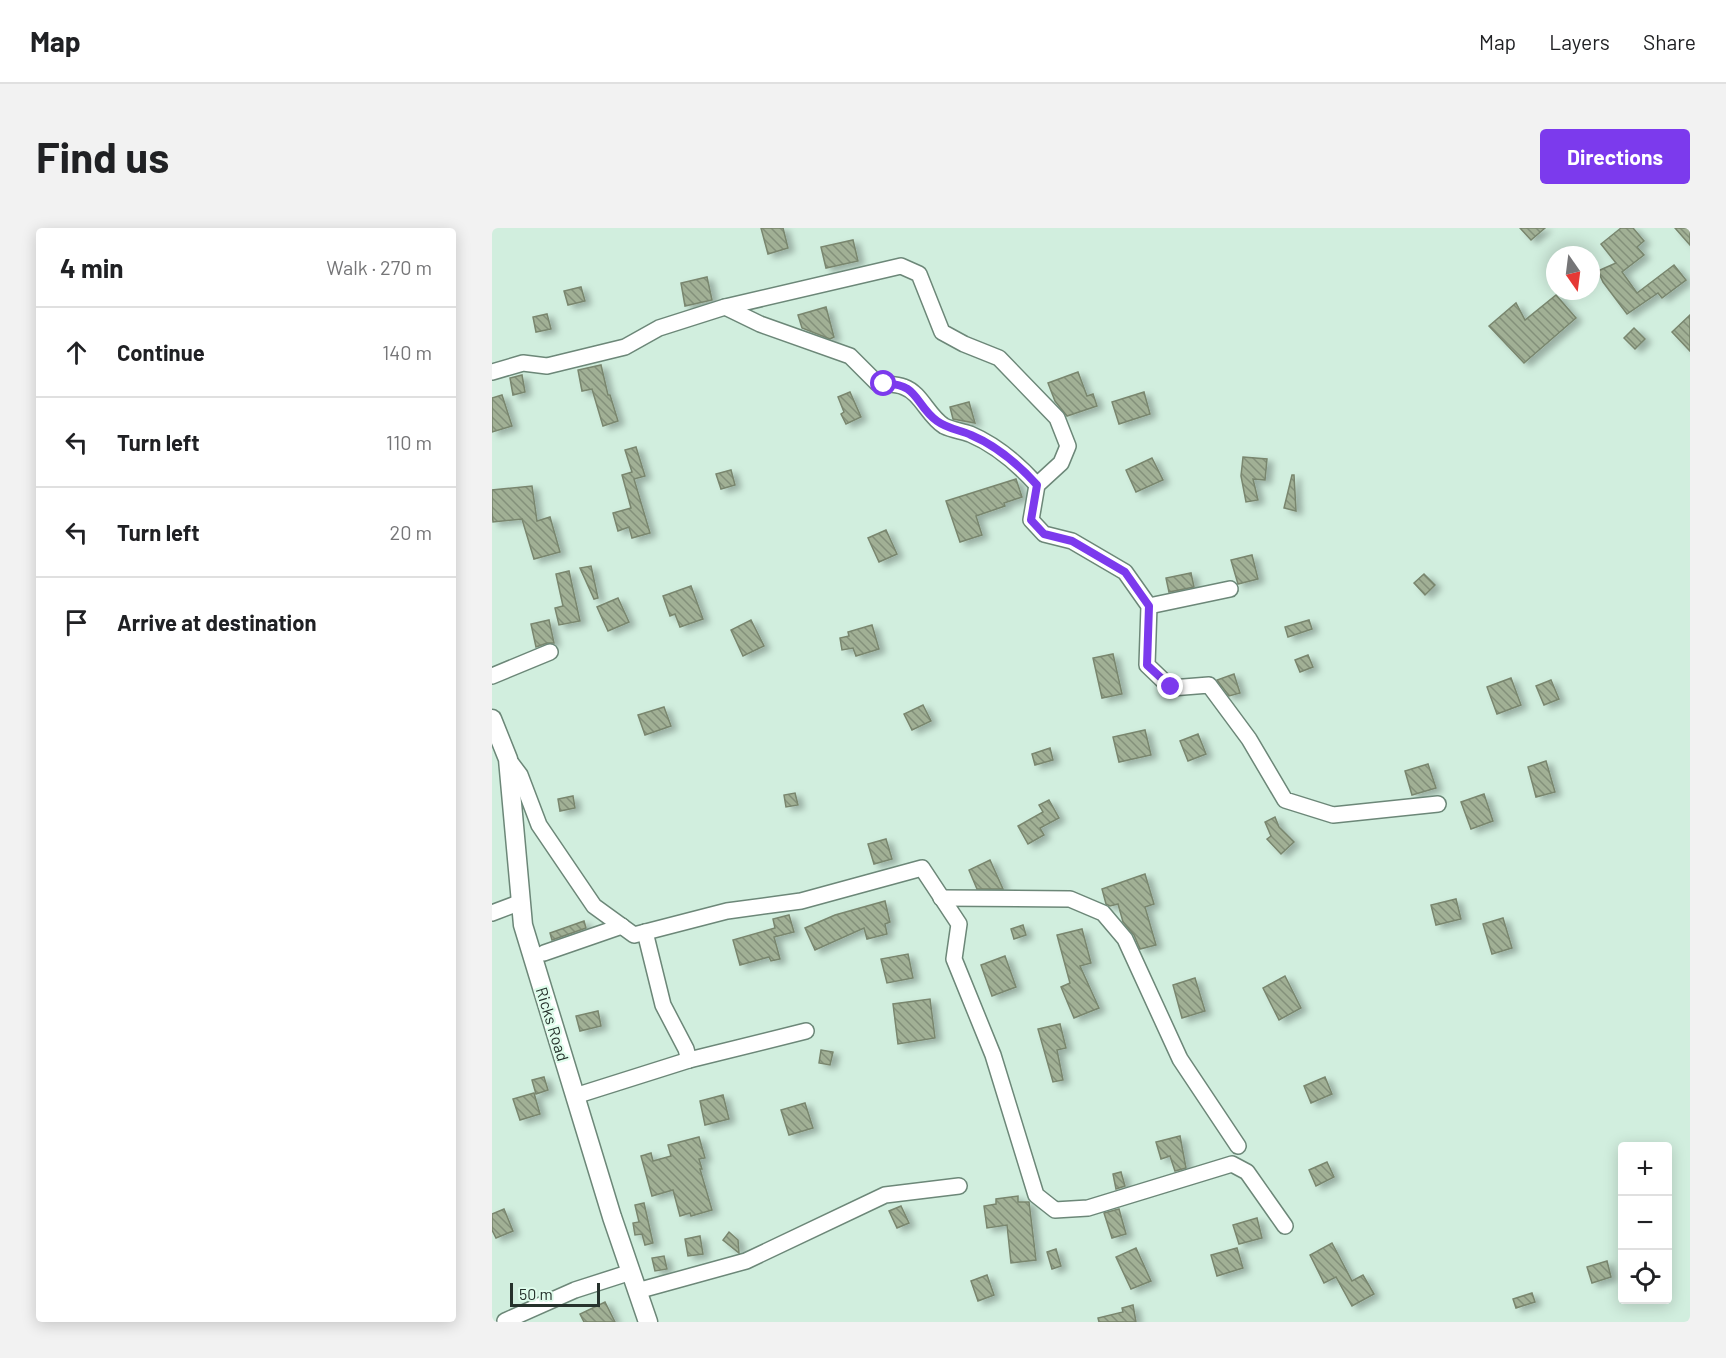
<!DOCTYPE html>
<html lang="en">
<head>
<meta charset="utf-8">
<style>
	body { margin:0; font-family:Barlow,sans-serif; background:#f2f2f2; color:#202124 }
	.controls { position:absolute; right:18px; bottom:18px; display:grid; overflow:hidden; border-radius:6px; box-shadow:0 3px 15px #0003 }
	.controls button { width:54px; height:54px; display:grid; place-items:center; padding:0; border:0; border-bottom:2px solid #e0e0e0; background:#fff; color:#202124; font:30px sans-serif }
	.compass { position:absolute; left:1054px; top:18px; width:54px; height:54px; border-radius:50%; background:#fff; box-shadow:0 3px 15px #0003; rotate:166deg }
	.scale { position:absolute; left:18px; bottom:15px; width:90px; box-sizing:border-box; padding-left:6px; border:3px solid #26322c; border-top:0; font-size:16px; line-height:21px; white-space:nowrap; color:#26322c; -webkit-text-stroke:4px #defceb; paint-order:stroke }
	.stop { position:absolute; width:18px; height:18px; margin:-14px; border:4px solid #7c3aed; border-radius:50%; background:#fff }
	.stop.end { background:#7c3aed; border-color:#fff; box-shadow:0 2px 6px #0008 }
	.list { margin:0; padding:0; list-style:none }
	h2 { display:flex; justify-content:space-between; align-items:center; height:78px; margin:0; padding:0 24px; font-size:26px }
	h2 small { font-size:20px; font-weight:400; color:#757577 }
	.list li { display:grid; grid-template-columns:39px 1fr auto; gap:18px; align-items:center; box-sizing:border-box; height:90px; padding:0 24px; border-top:2px solid #e0e0e0 }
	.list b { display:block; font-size:22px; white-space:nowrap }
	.list em { font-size:20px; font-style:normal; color:#757577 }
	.icon { flex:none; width:33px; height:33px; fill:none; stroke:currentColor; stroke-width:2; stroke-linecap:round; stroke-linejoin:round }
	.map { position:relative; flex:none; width:1198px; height:1094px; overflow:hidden; border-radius:6px }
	header { display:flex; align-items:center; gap:36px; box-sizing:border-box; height:84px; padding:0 30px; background:#fff; border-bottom:2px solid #e0e0e0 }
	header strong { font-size:28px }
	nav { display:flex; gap:33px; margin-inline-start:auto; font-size:21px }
	.intro { display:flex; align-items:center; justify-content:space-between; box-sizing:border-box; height:144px; padding:0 36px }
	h1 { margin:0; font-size:42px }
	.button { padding:15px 27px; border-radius:6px; background:#7c3aed; color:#fff; font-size:21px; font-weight:700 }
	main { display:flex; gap:36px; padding:0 36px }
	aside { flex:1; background:#fff; border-radius:6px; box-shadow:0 3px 15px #0003 }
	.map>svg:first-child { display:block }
	.building { fill:url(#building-back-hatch); stroke:#79866e; stroke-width:1.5; filter:url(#shadow) }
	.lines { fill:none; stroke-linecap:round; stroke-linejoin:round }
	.minor-casing { stroke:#6c8778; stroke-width:18 }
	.tertiary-casing { stroke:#6c8778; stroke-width:21 }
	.minor { stroke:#fff; stroke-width:15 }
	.tertiary { stroke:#fff; stroke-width:18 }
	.route { stroke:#7c3aed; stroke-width:8 }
	.labels { text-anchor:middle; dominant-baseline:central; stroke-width:4.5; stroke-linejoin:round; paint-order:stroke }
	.street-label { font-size:16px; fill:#26322c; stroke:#defceb }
</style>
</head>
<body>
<header>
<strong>Map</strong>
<nav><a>Map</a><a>Layers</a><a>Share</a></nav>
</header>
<div class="intro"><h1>Find us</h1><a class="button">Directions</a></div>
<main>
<aside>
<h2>4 min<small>Walk · 270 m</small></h2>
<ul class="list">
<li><svg class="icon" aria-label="ahead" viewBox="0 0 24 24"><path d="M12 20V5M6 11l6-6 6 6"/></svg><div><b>Continue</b></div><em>140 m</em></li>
<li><svg class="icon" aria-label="left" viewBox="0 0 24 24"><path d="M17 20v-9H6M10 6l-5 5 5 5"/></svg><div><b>Turn left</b></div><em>110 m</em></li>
<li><svg class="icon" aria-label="left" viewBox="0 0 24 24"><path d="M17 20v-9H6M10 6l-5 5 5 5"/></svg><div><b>Turn left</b></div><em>20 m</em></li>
<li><svg class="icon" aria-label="arrive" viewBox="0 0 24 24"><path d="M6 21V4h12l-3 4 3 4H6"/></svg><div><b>Arrive at destination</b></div></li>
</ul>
</aside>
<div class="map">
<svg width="1198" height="1094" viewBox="0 0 1198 1094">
	<defs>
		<pattern id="building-back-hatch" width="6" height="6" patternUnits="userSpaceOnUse" patternTransform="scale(1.5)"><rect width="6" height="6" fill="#a1b095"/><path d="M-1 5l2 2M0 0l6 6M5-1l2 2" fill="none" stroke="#83907a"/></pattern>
		<filter id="shadow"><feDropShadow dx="6" dy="3.5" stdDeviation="3" flood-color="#0004"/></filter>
	</defs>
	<rect width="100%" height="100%" fill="#d1eede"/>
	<g class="building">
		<path d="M269,0H291L296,20L276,26Z"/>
		<path d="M1028,0H1053L1039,12Z"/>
		<path d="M1129,0H1141L1152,13L1145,19L1152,27L1130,44L1145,65L1182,37L1194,52L1170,70L1166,65L1135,86L1111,54L1106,43L1124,35L1109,16Z"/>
		<path d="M1183,0H1198V17Z"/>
		<path d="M361,12L366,33L334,40L329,19Z"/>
		<path d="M215,49L220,72L193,78L189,55Z"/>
		<path d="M89,59L93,73L76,77L72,63Z"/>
		<path d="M1064,67L1084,90L1032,135L997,98L1024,75L1033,92Z"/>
		<path d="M334,79L342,109L338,111L310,100L306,87Z"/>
		<path d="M55,86L59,101L44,104L41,89Z"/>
		<path d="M1198,87V123L1180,104Z"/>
		<path d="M1142,100L1153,111L1143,121L1132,110Z"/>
		<path d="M109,137L116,167H118L126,193L111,198L100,161L90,163L86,142Z"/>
		<path d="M586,144L595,168L601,166L605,178L575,188L563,173L556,155Z"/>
		<path d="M30,147L33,164L21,167L18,150Z"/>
		<path d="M358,164L369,189L354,196L349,186L352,184L346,169Z"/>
		<path d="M652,164L658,186L627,196L620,174Z"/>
		<path d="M10,167L20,198L0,204V170Z"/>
		<path d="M477,174L483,195L461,191L458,179Z"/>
		<path d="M144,219L153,248L142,251L158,305L140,310L137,299L126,303L121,285L139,280L130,247L140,244L133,222Z"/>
		<path d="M751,229L775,231L773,252L761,251L766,272L754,274L749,248Z"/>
		<path d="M660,230L671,252L644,264L634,242Z"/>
		<path d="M239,242L243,257L229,261L224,246Z"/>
		<path d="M800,247H802L804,283L792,280Z"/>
		<path d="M524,251L530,269L512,275L513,278L484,288L490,307L468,314L454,273Z"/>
		<path d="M40,258L45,293L58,289L68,324L42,331L30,291L1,294L0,284V262Z"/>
		<path d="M394,302L405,326L387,334L376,310Z"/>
		<path d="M760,327L766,351L746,356L739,332Z"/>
		<path d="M99,338L106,370L102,371L88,340Z"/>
		<path d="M77,343L88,393L67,397L63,380L71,378L64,346Z"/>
		<path d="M699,345L702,359L677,364L674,350Z"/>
		<path d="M932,346L943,357L933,367L922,355Z"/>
		<path d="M199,358L211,391L188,399L183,386L178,388L171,368Z"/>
		<path d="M126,370L137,394L116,403L105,379Z"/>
		<path d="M57,392L62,415H55L44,419L39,396Z"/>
		<path d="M259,392L272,418L251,428L239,402Z"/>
		<path d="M817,392L820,401L796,409L793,399Z"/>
		<path d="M380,397L387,421L364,428L361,420L350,422L348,410L357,408L356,404Z"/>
		<path d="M621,426L630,466L610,470L601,430Z"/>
		<path d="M816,427L821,439L808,444L803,432Z"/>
		<path d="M742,446L748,465L737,468L725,452Z"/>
		<path d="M1019,450L1029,477L1005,486L995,459Z"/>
		<path d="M1059,452L1067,471L1052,477L1044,458Z"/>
		<path d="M431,477L439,493L420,502L412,486Z"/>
		<path d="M172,479L179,498L153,507L146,487Z"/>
		<path d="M653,502L659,527L627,534L621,509Z"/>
		<path d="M706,506L714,526L696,533L688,513Z"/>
		<path d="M558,520L561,532L543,537L540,526Z"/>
		<path d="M1054,533L1063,564L1044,569L1036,539Z"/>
		<path d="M936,536L944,560L920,567L913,543Z"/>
		<path d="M303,565L306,577L294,579L292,567Z"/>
		<path d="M992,566L1001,593L979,601L969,574Z"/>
		<path d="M81,568L83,580L68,583L66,571Z"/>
		<path d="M557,572L567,590L548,600L552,607L536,616L526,598L551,584L547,577Z"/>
		<path d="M783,589L787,599L802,614L789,626L775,611L779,608L773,594Z"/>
		<path d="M394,611L400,631L382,636L376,616Z"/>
		<path d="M498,632L511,661H485L477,642Z"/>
		<path d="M653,646L662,676L653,679L664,717L648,721L642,707L631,694L626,676L618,678L614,676L610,661Z"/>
		<path d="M964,671L969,691L944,697L939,677Z"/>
		<path d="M393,673L398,694L393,696L395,706L375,711L372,700L323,722L313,700L343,687Z"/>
		<path d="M297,687L302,704L282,709L288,731L279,733L277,729L248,737L241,712L283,700L281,691Z"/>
		<path d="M1011,690L1020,720L1000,726L991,696Z"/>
		<path d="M92,693L94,700L60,712L58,705Z"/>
		<path d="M531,697L534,707L522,711L519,701Z"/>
		<path d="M590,701L599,735L588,738L607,780L582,790L569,759L578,755L565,707Z"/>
		<path d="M416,726L421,750L395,755L389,731Z"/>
		<path d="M513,728L524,759L500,768L489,737Z"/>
		<path d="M793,748L809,780L787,792L771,760Z"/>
		<path d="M703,750L713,783L690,790L681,757Z"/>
		<path d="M438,771L443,810L406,816L401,776Z"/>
		<path d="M106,783L109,798L88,803L84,788Z"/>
		<path d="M568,796L574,820L565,822L571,852L561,854L546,801Z"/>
		<path d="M329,822L341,824L338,837L327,835Z"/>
		<path d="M52,849L56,862L44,866L40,852Z"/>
		<path d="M833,849L840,866L819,875L812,858Z"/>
		<path d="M42,865L48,886L28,892L21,871Z"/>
		<path d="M231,867L237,891L213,897L208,873Z"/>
		<path d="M313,875L321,900L297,907L289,882Z"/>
		<path d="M688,908L694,940L683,943L678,928L669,931L664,914Z"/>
		<path d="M207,909L213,930L207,931L210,941H208L220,982L199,988L198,985L188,988L181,962L160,968L149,928L159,925L161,933L179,928L176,917Z"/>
		<path d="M835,934L842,949L824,958L817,942Z"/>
		<path d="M629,944L633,958L624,961L621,946Z"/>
		<path d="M526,968V974H537L544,1032L519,1035L515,997L495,1000L492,978L504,976V971Z"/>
		<path d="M152,975L161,1015L153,1017L150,1006L143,1007L141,995L147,994L143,977Z"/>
		<path d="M409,978L417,995L405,1000L397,983Z"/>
		<path d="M12,981L21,1003L4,1010L0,1002V986Z"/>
		<path d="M627,981L634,1006L620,1010L612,985Z"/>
		<path d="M765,990L770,1010L747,1016L741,997Z"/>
		<path d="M237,1004L246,1012L247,1025L231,1012Z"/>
		<path d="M208,1008L211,1026L196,1028L193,1011Z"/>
		<path d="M840,1015L860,1053L871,1047L882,1066L860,1078L844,1049L832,1055L818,1027Z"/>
		<path d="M644,1020L659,1053L639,1061L624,1029Z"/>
		<path d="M745,1020L751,1040L725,1048L719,1027Z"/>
		<path d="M564,1021L569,1038L560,1041L555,1024Z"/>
		<path d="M172,1028L175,1041L163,1043L160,1030Z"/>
		<path d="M1115,1033L1119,1049L1100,1055L1095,1039Z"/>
		<path d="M495,1047L502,1067L486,1073L479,1053Z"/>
		<path d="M1040,1065L1043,1074L1024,1080L1021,1071Z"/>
		<path d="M113,1074L123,1094H92L88,1086Z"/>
		<path d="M641,1077L644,1094H607L606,1090L631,1084L630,1080Z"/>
	</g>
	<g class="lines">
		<g class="minor-casing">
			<g id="minor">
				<path d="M233,79L268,96L358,128L385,155C394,157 403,155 412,159C429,165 436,188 452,198C460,202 470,203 478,206C504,217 527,237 545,257"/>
				<path d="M0,144L31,135L55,138L133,119L167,100L233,79L409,38L427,46L450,104L472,116L507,130L565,190L576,218L569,235L545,257L539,292L552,306L580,313L633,344L657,378L655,437L679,460L717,457L757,511L793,572L841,587L946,576"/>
				<path d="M657,378L738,361"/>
				<path d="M0,448L58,424"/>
				<path d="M16,531L28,547L47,597L102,678L142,707L235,683L309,673L430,640L467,696L462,731L501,827L544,967L563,982L596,980L740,936L755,944L793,998"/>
				<path d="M449,670L578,671L611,685L633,711L688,831L746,918"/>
				<path d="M0,685L29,674"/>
				<path d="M153,704L171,777L194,821L197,832"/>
				<path d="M52,725L130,698"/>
				<path d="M83,868L197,832L314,803"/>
				<path d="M145,1063L254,1033L393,967L467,958"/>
				<path d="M13,1093L83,1062L139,1044"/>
			</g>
		</g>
		<g class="tertiary-casing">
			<path id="tertiary" d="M0,491L16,531L31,697L120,989L156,1094"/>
		</g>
		<use href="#minor" class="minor"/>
		<use href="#tertiary" class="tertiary"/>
	</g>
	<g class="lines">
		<path class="route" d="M392,156C426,154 423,177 445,193C456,201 468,202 479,207C505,218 527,237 545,257L539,292L552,306L580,313L633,344L657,378L655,437L679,459"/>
	</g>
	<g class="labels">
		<g class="street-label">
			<text transform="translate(61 796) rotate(73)">Ricks Road</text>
		</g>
	</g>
</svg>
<div class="controls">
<button>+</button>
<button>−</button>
<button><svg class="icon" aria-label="locate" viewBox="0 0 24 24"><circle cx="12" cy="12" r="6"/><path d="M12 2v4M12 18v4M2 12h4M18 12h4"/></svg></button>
</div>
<svg class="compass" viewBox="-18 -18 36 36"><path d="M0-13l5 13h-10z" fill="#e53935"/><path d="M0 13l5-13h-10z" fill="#757577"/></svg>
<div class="scale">50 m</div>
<div class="stop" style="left:392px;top:156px"></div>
<div class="stop end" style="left:679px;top:459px"></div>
</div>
</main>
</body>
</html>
